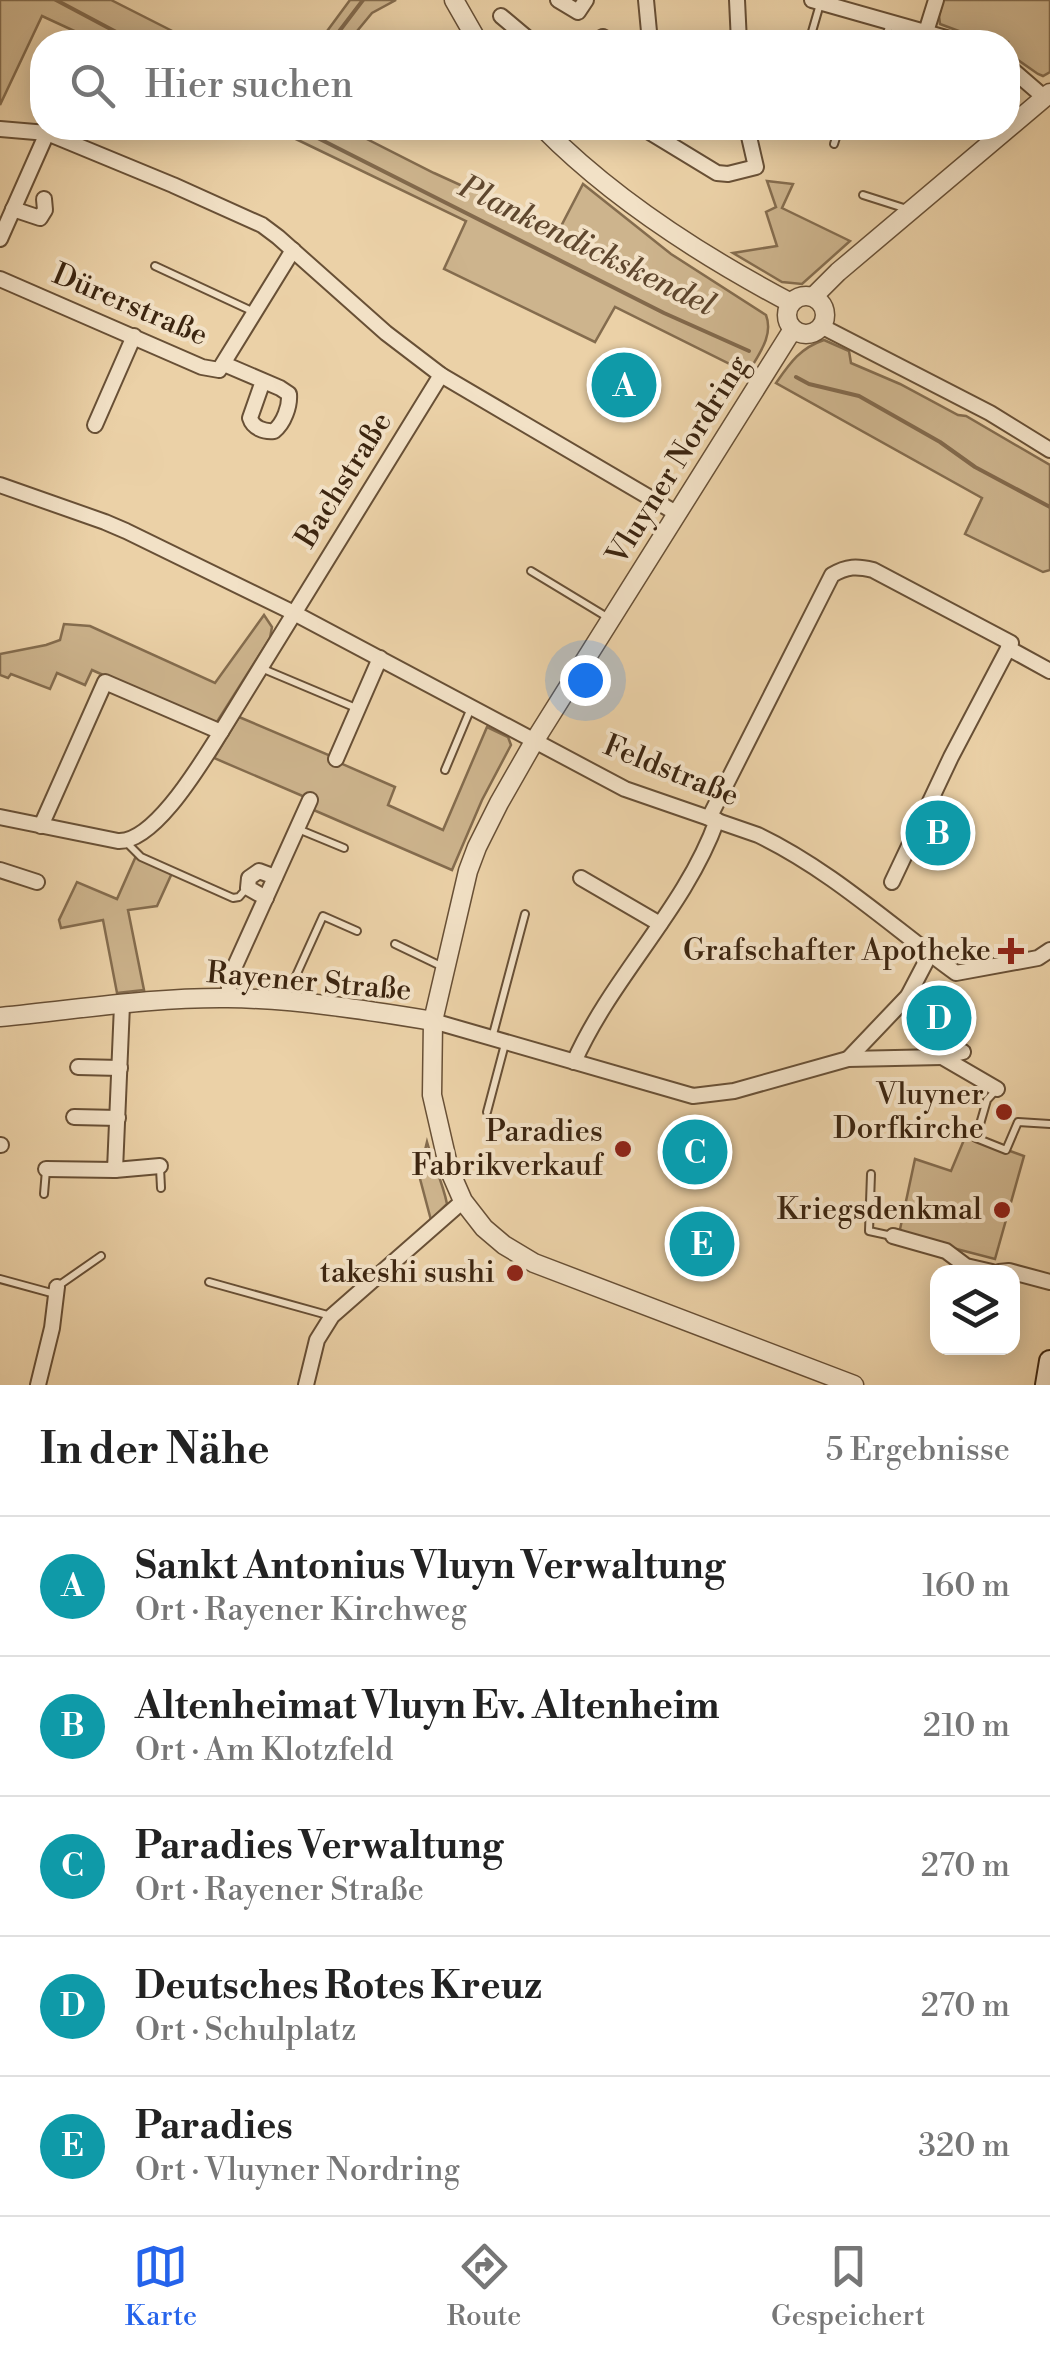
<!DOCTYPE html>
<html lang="de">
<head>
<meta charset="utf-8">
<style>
	body { margin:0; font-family:"Libre Bodoni",serif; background:#f6f6f6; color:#222 }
	.controls { position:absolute; right:30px; bottom:30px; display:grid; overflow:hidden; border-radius:20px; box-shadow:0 5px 25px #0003 }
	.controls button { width:90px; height:90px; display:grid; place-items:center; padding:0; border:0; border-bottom:2px solid #e0e0e0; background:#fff; color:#222; font:50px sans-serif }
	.you { position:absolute; left:585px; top:680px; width:35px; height:35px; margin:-25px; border:8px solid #fff; border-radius:50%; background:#1a73e8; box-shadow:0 0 0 15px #1a73e833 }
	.badge { display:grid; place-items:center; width:65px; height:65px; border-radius:50%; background:#2563eb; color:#fff; font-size:32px; font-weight:700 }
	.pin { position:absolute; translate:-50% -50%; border:5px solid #fff; box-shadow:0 2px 10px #0006 }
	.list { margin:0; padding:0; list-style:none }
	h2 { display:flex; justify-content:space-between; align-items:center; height:130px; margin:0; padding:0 40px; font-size:42px }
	h2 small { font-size:32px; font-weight:400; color:#767676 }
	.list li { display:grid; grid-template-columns:65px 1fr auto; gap:30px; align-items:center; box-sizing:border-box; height:140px; padding:0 40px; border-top:2px solid #e0e0e0 }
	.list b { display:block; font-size:38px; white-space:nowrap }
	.list p { margin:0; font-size:32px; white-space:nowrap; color:#767676 }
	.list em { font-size:32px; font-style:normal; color:#767676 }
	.icon { flex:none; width:55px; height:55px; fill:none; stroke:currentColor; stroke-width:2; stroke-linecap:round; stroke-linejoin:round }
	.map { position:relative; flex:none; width:1050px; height:1385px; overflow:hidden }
	.search { position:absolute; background:#fff; box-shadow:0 5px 25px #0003; left:30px; right:30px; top:30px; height:110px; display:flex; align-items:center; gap:25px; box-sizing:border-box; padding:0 35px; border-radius:40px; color:#767676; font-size:38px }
	.sheet { height:830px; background:#fff }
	nav { display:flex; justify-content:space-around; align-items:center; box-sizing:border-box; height:140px; border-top:2px solid #e0e0e0; background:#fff; font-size:28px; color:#767676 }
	nav a { display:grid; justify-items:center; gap:5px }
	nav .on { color:#2563eb }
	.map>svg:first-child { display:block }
	.green { fill:#cdb48d; stroke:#846c4e; stroke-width:2.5 }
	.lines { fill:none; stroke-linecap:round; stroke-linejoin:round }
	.stream { stroke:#82694c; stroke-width:4 }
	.service-casing { stroke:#685036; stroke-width:10 }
	.minor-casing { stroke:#685036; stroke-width:18 }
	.tertiary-casing { stroke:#685036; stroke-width:21 }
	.secondary-casing { stroke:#3c2510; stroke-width:24 }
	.service { stroke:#f2e1c6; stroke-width:6 }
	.minor { stroke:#f2e1c6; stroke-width:14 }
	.tertiary { stroke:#f2e1c6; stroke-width:18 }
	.secondary { stroke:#f2e1c6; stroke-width:20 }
	.poi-dot { fill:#8f2418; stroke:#f2e1c6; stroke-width:4 }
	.labels { text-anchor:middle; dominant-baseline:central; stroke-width:8; stroke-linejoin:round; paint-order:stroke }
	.street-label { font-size:30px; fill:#3c2510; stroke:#f2e1c6 }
	.poi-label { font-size:30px; fill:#3c2510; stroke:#f2e1c6; text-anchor:end }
	.water-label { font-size:32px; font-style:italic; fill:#5f472e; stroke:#f2e1c6 }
</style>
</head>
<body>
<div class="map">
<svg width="1050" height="1385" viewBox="0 0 1050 1385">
	<rect width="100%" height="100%" fill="#ebd1a7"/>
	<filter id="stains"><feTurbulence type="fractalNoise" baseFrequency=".002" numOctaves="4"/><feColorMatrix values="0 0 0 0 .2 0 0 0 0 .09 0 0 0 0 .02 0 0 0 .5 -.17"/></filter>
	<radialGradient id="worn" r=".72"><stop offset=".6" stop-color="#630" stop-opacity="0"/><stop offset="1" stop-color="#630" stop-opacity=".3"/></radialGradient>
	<g class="green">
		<path d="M0,0H111L194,42H98L42,16L0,105Z"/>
		<path d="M350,0H396L372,13L348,42H319Z"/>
		<path d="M943,0H1050V72L1043,76L1038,74L1008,53V42H988L940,24L939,16Z"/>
		<path d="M273,128H345L434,173L559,230L583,184L671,254L766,315C774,336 758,355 748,373L615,307L595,342L444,269L466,221Z"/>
		<path d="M767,181L793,184L782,208L850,241L802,284L782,282L733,253L777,246L766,212L776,207Z"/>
		<path d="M824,340L849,351L851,363L900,384L958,415L966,416L1050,465V570L1043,572L965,534L982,498L776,383C790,363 800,348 824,340Z"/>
		<path d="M264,615L272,627L270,638L215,725L92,670L85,685L57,673L50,689L11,674L8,678L0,675V654L46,645L60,640L64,624L90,626L215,683Z"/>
		<path d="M239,717L331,756L340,763L395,787L388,805L443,830L487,727L508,737L511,745L482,800L452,870L309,808L312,800L214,758Z"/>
		<path d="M136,856L172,873L157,906L128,910L144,990L117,993L103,920L61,928L59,920L77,882L117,899Z"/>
		<path d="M966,1135L1024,1156L995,1259L899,1234L915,1159L951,1171Z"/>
		<path d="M427,1142C433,1163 443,1183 447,1204L431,1220L419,1175Z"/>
	</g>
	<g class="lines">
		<g class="stream">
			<path d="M56,0L135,42"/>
			<path d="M331,42L363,0"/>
			<path d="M298,128L664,313L749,351"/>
			<path d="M796,377L809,384L859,396L940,442L975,467L1050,507"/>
		</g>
		<g class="service-casing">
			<g id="service">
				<path d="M809,42L820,4"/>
				<path d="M884,42L890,24"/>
				<path d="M834,144L839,128"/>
				<path d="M863,195L910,210"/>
				<path d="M155,266L254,312"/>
				<path d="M531,571L607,617"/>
				<path d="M261,668L356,708"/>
				<path d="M445,770L471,708"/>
				<path d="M298,829L344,848"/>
				<path d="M127,843L141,857L233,898L239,897L246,889"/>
				<path d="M395,944L443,967"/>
				<path d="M285,1000L323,916L357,931"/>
				<path d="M492,1038L525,914"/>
				<path d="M997,1089L987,1100L976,1138L1006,1150L1018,1122L1050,1124"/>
				<path d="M487,1112L505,1044"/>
				<path d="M160,1168L161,1188"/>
				<path d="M871,1174L869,1231L892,1236"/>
				<path d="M44,1194L46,1170"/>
				<path d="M0,1279L55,1294"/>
				<path d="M209,1282L331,1316"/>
				<path d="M58,1286L101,1256"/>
			</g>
		</g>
		<g class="minor-casing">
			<g id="minor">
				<path d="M558,0L578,12L586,0"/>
				<path d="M646,0L650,42"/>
				<path d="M737,0L739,42"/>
				<path d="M812,0L960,42"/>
				<path d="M501,16L532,42"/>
				<path d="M926,32L936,0"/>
				<path d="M603,37L612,42"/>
				<path d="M1008,66L1045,98"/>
				<path d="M643,128L717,173L728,174L756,167L747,128"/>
				<path d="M0,129L47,133L173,185L262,225L278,237L386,333L441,375L676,513"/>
				<path d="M13,209L40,218L45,210L44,199"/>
				<path d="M0,239L47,133"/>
				<path d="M0,279L202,367L219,370L293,250"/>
				<path d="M821,326L990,413L1050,450"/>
				<path d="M224,364L280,388L289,394C290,406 284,423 274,431C264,432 253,428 250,418L263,381"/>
				<path d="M95,425L134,336"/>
				<path d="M0,485L105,522L126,531L294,613L625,789L758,835C831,870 891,926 956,973L1038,958L1050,950"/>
				<path d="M1008,648L1050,671"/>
				<path d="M336,759L380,658"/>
				<path d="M0,817L118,841C155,843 203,760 221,732L441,375"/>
				<path d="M709,818L832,575C847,566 857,566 873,570L1011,643L951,757L892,882"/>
				<path d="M41,826L105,682L221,732"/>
				<path d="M0,870L37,882"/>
				<path d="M581,878L660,924"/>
				<path d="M266,898L248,888L249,878L259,871L275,877"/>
				<path d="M908,996L942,1057L997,1089"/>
				<path d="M228,998L230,977L310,800"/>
				<path d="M433,1021L693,1096L734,1091L848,1059L942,1057L963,1052"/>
				<path d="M848,1059L908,996L930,954"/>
				<path d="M574,1062C612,976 685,909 717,820"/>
				<path d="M78,1067L120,1068"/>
				<path d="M74,1117L118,1118"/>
				<path d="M0,1145H1"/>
				<path d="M46,1169L115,1170L122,1005"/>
				<path d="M115,1170L160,1166"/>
				<path d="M893,1236L946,1251L966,1266L992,1272"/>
				<path d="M999,1272L1009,1271L1050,1282"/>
				<path d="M38,1385L52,1328L57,1287"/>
				<path d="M306,1385L317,1340L332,1316L463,1201"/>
			</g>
		</g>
		<g class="tertiary-casing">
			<g id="tertiary">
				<path d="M454,0L478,42"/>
				<path d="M543,128C612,198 704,257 791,303"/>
				<circle cx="806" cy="315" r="19"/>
				<path d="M813,297L838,272L1050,93"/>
				<path d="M793,329L535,740L499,803L477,847L468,871L433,1021L432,1095L449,1169L463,1201L484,1228L504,1245L534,1263L854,1385"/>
				<path d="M0,1017C75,1010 152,997 228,998C296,999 366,1010 433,1021"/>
			</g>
		</g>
		<g class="secondary-casing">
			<path id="secondary" d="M1046,1385L1050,1361"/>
		</g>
		<use href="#service" class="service"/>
		<use href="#minor" class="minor"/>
		<use href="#tertiary" class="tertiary"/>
		<use href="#secondary" class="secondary"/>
	</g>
	<g class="poi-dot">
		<path d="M1006 936h10v10h10v10h-10v10h-10v-10h-10v-10h10z"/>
		<circle cx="1004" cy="1112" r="10"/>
		<circle cx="623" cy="1149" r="10"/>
		<circle cx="1002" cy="1210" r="10"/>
		<circle cx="515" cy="1273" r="10"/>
	</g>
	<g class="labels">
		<g class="street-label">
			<text transform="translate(130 305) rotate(23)">Dürerstraße</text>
			<text transform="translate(678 460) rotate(-58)">Vluyner Nordring</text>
			<text transform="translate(344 480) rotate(-58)">Bachstraße</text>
			<text transform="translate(671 771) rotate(22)">Feldstraße</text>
			<text transform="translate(309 982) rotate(5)">Rayener Straße</text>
		</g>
		<g class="poi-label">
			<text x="991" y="951">Grafschafter Apotheke</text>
			<text x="984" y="1095">Vluyner<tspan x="984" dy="34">Dorfkirche</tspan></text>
			<text x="603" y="1132">Paradies<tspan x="603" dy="34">Fabrikverkauf</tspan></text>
			<text x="982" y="1210">Kriegsdenkmal</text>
			<text x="495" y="1273">takeshi sushi</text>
		</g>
		<g class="water-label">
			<text transform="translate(587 246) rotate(26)">Plankendickskendel</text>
		</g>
	</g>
	<rect width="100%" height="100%" filter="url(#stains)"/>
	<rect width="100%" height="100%" fill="url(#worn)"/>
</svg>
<div class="controls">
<button><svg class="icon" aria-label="layers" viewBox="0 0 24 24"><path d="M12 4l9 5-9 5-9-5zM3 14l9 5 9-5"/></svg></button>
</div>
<div class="you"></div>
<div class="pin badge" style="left:624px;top:385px;background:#0f9aa8">A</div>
<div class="pin badge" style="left:938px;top:833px;background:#0f9aa8">B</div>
<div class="pin badge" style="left:695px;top:1152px;background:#0f9aa8">C</div>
<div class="pin badge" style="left:939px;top:1018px;background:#0f9aa8">D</div>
<div class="pin badge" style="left:702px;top:1244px;background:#0f9aa8">E</div>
<div class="search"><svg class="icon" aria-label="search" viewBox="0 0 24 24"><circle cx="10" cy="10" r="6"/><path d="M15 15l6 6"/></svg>Hier suchen</div>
</div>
<section class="sheet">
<h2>In der Nähe<small>5 Ergebnisse</small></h2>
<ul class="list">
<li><span class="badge" style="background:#0f9aa8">A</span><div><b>Sankt Antonius Vluyn Verwaltung</b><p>Ort · Rayener Kirchweg</p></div><em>160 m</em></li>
<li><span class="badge" style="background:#0f9aa8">B</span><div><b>Altenheimat Vluyn Ev. Altenheim</b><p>Ort · Am Klotzfeld</p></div><em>210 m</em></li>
<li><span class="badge" style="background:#0f9aa8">C</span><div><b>Paradies Verwaltung</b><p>Ort · Rayener Straße</p></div><em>270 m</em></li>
<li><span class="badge" style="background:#0f9aa8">D</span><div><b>Deutsches Rotes Kreuz</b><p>Ort · Schulplatz</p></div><em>270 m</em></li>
<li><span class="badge" style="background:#0f9aa8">E</span><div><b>Paradies</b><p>Ort · Vluyner Nordring</p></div><em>320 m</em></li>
</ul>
</section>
<nav>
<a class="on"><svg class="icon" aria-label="map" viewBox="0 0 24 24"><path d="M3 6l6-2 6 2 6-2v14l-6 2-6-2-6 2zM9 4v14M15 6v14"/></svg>Karte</a>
<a><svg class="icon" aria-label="directions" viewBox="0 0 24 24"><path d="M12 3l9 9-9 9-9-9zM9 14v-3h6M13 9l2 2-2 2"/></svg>Route</a>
<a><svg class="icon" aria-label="saved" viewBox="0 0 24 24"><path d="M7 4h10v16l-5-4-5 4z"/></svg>Gespeichert</a>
</nav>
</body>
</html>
